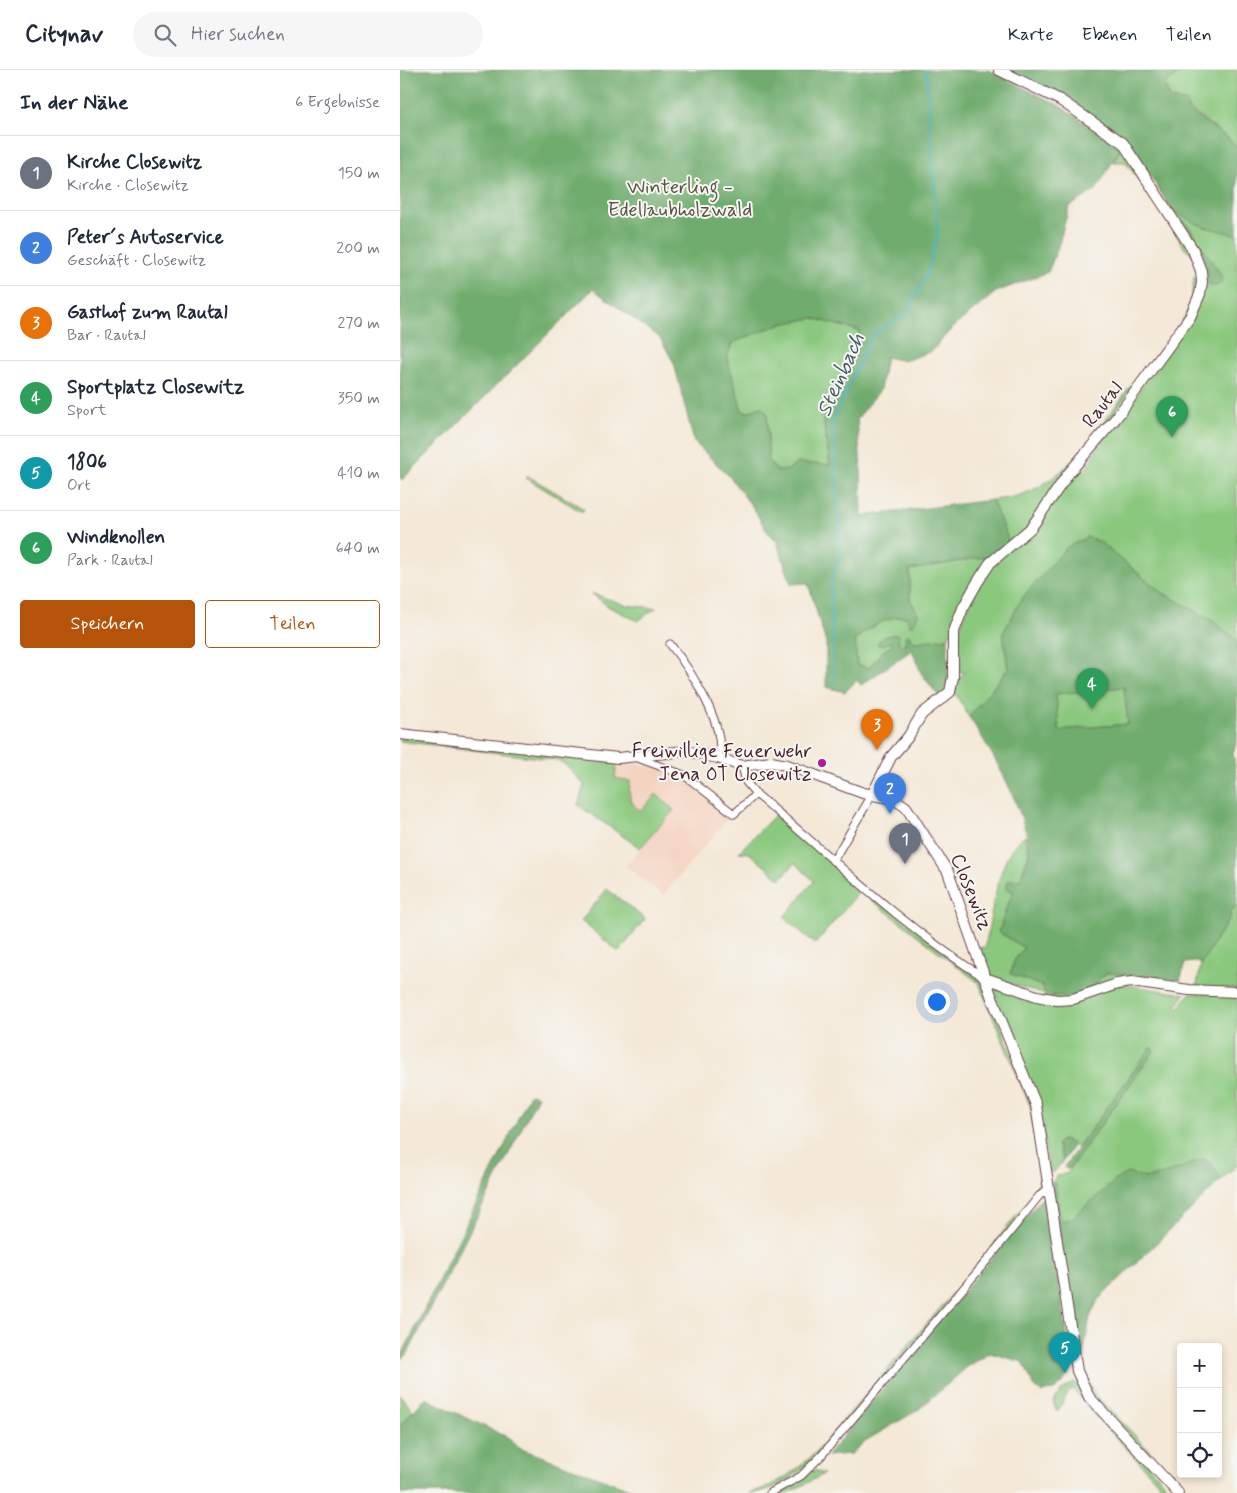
<!DOCTYPE html>
<html lang="de">
<head>
<meta charset="utf-8">
<style>
	body { margin:0; font-family:Mynerve,sans-serif; background:#f6f6f7; color:#1f2937 }
	.controls { position:absolute; right:15px; bottom:15px; display:grid; overflow:hidden; border-radius:5px; box-shadow:0 2px 8px #0003 }
	.controls button { width:45px; height:45px; display:grid; place-items:center; padding:0; border:0; border-bottom:1px solid #e0e1e3; background:#fff; color:#1f2937; font:25px sans-serif }
	.you { position:absolute; left:536px; top:931px; width:18px; height:18px; margin:-12px; border:4px solid #fff; border-radius:50%; background:#1a73e8; box-shadow:0 0 0 8px #1a73e833 }
	.badge { display:grid; place-items:center; width:32px; height:32px; border-radius:50%; background:#b45309; color:#fff; font-size:16px; font-weight:700 }
	.pin { position:absolute; translate:-50% -41px; filter:drop-shadow(0 1px 2px #0008) }
	.pin::after { content:''; position:absolute; top:26px; width:18px; height:15px; background:inherit; clip-path:polygon(0 0,100% 0,50% 100%) }
	.list { margin:0; padding:0; list-style:none }
	h2 { display:flex; justify-content:space-between; align-items:center; height:65px; margin:0; padding:0 20px; font-size:21px }
	h2 small { font-size:16px; font-weight:400; color:#747a83 }
	.list li { display:grid; grid-template-columns:32px 1fr auto; gap:15px; align-items:center; box-sizing:border-box; height:75px; padding:0 20px; border-top:1px solid #e0e1e3 }
	.list b { display:block; font-size:19px; white-space:nowrap }
	.list p { margin:0; font-size:16px; white-space:nowrap; color:#747a83 }
	.list em { font-size:16px; font-style:normal; color:#747a83 }
	.actions { display:flex; gap:10px; padding:15px 20px }
	.actions a { flex:1; padding:11px 0; border:1px solid #b45309; border-radius:5px; text-align:center; font-size:18px; color:#b45309 }
	.actions .main { background:#b45309; color:#fff }
	.icon { flex:none; width:28px; height:28px; fill:none; stroke:currentColor; stroke-width:2; stroke-linecap:round; stroke-linejoin:round }
	.map { position:relative; flex:none; width:837px; height:1423px; overflow:hidden }
	header { display:flex; align-items:center; gap:30px; box-sizing:border-box; height:70px; padding:0 25px; background:#fff; border-bottom:1px solid #e0e1e3 }
	header strong { font-size:24px }
	nav { display:flex; gap:28px; margin-inline-start:auto; font-size:18px }
	.search { width:350px; height:45px; background:#f6f6f7; display:flex; align-items:center; gap:12px; box-sizing:border-box; padding:0 18px; border-radius:28px; color:#747a83; font-size:19px }
	main { display:flex }
	aside { flex:1; background:#fff }
	.map>svg:first-child { display:block }
	.built { fill:#f4d3c0 }
	.green { fill:#8ac87e; stroke:#6a7454 }
	.forest { fill:#6fac6d; stroke:#5c664c; fill-rule:evenodd }
	.lines { fill:none; stroke-linecap:round; stroke-linejoin:round }
	.stream { stroke:#3eaeb9; stroke-width:2 }
	.street-casing { stroke:#643d45; stroke-width:9 }
	.secondary-casing { stroke:#643d45; stroke-width:12 }
	.street { stroke:#fff; stroke-width:7 }
	.secondary { stroke:#fff; stroke-width:10 }
	.poi-dot { fill:#b5179e; stroke:#f6f6f2; stroke-width:2 }
	.labels { text-anchor:middle; dominant-baseline:central; stroke-width:4; stroke-linejoin:round; paint-order:stroke }
	.park-label { font-size:20px; fill:#5d5244; stroke:#f6f6f2 }
	.street-label { font-size:20px; fill:#4a1f2b; stroke:#f6f6f2 }
	.poi-label { font-size:20px; fill:#4a1f2b; stroke:#f6f6f2; text-anchor:end }
	.water-label { font-size:21px; font-style:italic; fill:#455864; stroke:#f6f6f2 }
</style>
</head>
<body>
<header>
<strong>Citynav</strong>
<div class="search"><svg class="icon" aria-label="search" viewBox="0 0 24 24"><circle cx="10" cy="10" r="6"/><path d="M15 15l6 6"/></svg>Hier suchen</div>
<nav><a>Karte</a><a>Ebenen</a><a>Teilen</a></nav>
</header>
<main>
<aside>
<h2>In der Nähe<small>6 Ergebnisse</small></h2>
<ul class="list">
<li><span class="badge" style="background:#6b7280">1</span><div><b>Kirche Closewitz</b><p>Kirche · Closewitz</p></div><em>150 m</em></li>
<li><span class="badge" style="background:#3f7fe0">2</span><div><b>Peter´s Autoservice</b><p>Geschäft · Closewitz</p></div><em>200 m</em></li>
<li><span class="badge" style="background:#e8710a">3</span><div><b>Gasthof zum Rautal</b><p>Bar · Rautal</p></div><em>270 m</em></li>
<li><span class="badge" style="background:#2e9e5b">4</span><div><b>Sportplatz Closewitz</b><p>Sport</p></div><em>350 m</em></li>
<li><span class="badge" style="background:#0f9aa8">5</span><div><b>1806</b><p>Ort</p></div><em>410 m</em></li>
<li><span class="badge" style="background:#2e9e5b">6</span><div><b>Windknollen</b><p>Park · Rautal</p></div><em>640 m</em></li>
</ul>
<div class="actions"><a class="main">Speichern</a><a>Teilen</a></div>
</aside>
<div class="map">
<svg width="837" height="1423" viewBox="0 0 837 1423">
	<rect width="100%" height="100%" fill="#f6f6f2"/>
	<filter id="ink" filterUnits="userSpaceOnUse"><feTurbulence type="fractalNoise" baseFrequency=".02" numOctaves="2"/><feDisplacementMap in="SourceGraphic" scale="10" xChannelSelector="R" yChannelSelector="G"/><feConvolveMatrix kernelMatrix="1 2 1 2 8 2 1 2 1" color-interpolation-filters="sRGB"/></filter>
	<filter id="wash" filterUnits="userSpaceOnUse"><feTurbulence type="fractalNoise" baseFrequency=".0096" numOctaves="4" result="noise"/><feDisplacementMap in="SourceGraphic" scale="20" xChannelSelector="R" yChannelSelector="G"/><feGaussianBlur stdDeviation="1.12" result="paint"/><feColorMatrix in="noise" values="0 0 0 0 0 0 0 0 0 0 0 0 0 0 0 0 0 1.4 0 .05"/><feComposite in="paint" operator="in"/></filter>
	<g filter="url(#wash)">
		<rect width="100%" height="100%" fill="#f4e8d6"/>
		<path class="built" d="M217,690L259,698L283,708L330,746L263,825L225,796L274,740L240,741L233,736L215,708Z"/>
		<g class="green">
			<path d="M783,0H837V78L829,69L777,30L771,29L764,15Z"/>
			<path d="M721,77L792,184L784,178L758,135L725,92H714Z"/>
			<path d="M772,141L800,155L837,165V570L813,551L760,521L700,472L692,468L603,563L608,599L569,647L553,620L554,615L565,602H557V564L579,513L684,392V402H687V397L694,383L773,274L805,214Z"/>
			<path d="M798,206L796,223L788,245L628,457L610,474L592,430C615,428 632,423 651,409C681,388 700,357 721,329C739,303 772,272 786,244C791,233 793,220 794,207Z"/>
			<path d="M413,248L460,261L444,312L423,349L430,395L398,393L388,400L377,401L369,391L367,343L361,337L348,342L342,341L327,288L331,273L380,254Z"/>
			<path d="M128,406L184,439L182,442L126,408Z"/>
			<path d="M595,485L548,568L517,572L512,571L509,565L506,573L491,572L493,575L482,582L468,599L457,595L455,570C468,559 489,544 507,547L516,538L510,530V500Z"/>
			<path d="M191,523L226,535L256,538L238,551L209,537Z"/>
			<path d="M724,617L728,654L659,660L656,624Z"/>
			<path d="M0,666L210,690V694L217,692L215,708L230,711C229,725 228,732 241,741L256,724L274,740L240,778L178,735L184,715L167,696L157,690L0,671Z"/>
			<path d="M376,744L432,794L582,910L633,1035L644,1103L637,1123L588,1186L419,1384C400,1402 376,1423 349,1423C376,1416 398,1400 417,1381L573,1200L635,1122L641,1104L630,1036L579,913L460,821L415,874L384,847L414,811L395,793L380,809L349,783L339,782Z"/>
			<path d="M625,766L629,782L620,810L607,835L599,862L624,878L614,891L611,904L642,916L646,925L593,908L586,903L582,891L584,887L582,884L579,885L577,878L585,877C591,850 599,777 625,766Z"/>
			<path d="M207,819L245,849L219,882L181,851Z"/>
			<path d="M837,834V919H796L801,894L831,841Z"/>
			<path d="M707,903L736,905L739,910L689,922L696,911Z"/>
			<path d="M726,915L785,924L776,937L778,939L790,923L837,925V1095L821,1110L812,1094L803,1089L768,1103L747,1108L727,1103L717,1109L672,1148L662,1151L651,1113L657,1106L668,1103L670,1098L754,981L751,978L677,1078L668,1071L661,1070L657,1074L663,1091L654,1102H649L642,1052L593,922L598,917L636,929Z"/>
			<path d="M684,1279L683,1300L695,1324L769,1401H773L774,1404L767,1407L688,1320L676,1281Z"/>
			<path d="M674,1312L678,1314L773,1423H768L681,1330L673,1318L668,1323L657,1342L653,1332L663,1319Z"/>
			<path d="M0,1325L13,1341L0,1356Z"/>
			<path d="M415,1400L424,1404L388,1423H375Z"/>
		</g>
		<g class="forest">
			<path d="M0,0H588L660,36L721,77L696,120L669,137L658,177L648,202L596,222L552,258L532,281L504,291L486,287L480,320L457,349L461,397L462,446L592,430L610,474L595,485L510,500V530L518,544L514,555H509L507,547C489,544 469,559 455,569L457,595L464,596L468,599L482,582L492,575L491,572L479,576L477,573L484,567L496,564L499,566L498,572L501,575L506,573L505,567L509,565L512,571L517,572L548,568V619L539,627L521,603L512,580L461,615L457,610L445,622L426,617V573L408,513L391,514L377,472L366,460L354,439L329,406L294,372L274,293L260,268L193,219L2,410L0,408ZM413,248L460,261L444,312L423,349L430,395L398,393L388,400L377,401L369,391L367,343L361,337L348,342L342,341L327,288L332,273L380,254Z"/>
			<path d="M607,0H783L764,15L771,29L787,32L788,40L829,69L837,78V165L804,157L772,141L748,102L725,70Z"/>
			<path d="M785,151L822,206V212L817,216H809L807,195L782,152Z"/>
			<path d="M687,467L700,472L760,521L813,551L837,570V671L833,683L837,709V834L831,841L830,848L801,894L796,892L785,893L780,911L768,908L764,914L739,910L736,905L707,903C699,908 693,919 687,922C676,928 658,925 646,925L642,916L611,904L614,891L624,878L599,862L613,821L606,819L608,810H620C623,801 630,789 629,780C625,739 592,681 569,647L608,599L603,563L622,528L667,477ZM724,617L728,654L659,660L656,624Z"/>
			<path d="M751,977L754,981L670,1098L666,1099L664,1097Z"/>
			<path d="M130,1024L138,1026L7,1285L0,1289Z"/>
			<path d="M661,1070L668,1071L673,1076L663,1091L657,1074Z"/>
			<path d="M803,1089L812,1094L821,1110L698,1230L690,1247L684,1279L676,1281L651,1113H655L660,1147L663,1151L672,1148L717,1109L727,1103L747,1108L768,1103Z"/>
			<path d="M644,1128L646,1131L672,1297L662,1314L654,1320L645,1321L642,1323L634,1316L623,1292L590,1283L567,1297L518,1340L465,1371L451,1384L427,1386L640,1130Z"/>
			<path d="M25,1328L109,1368L119,1378L241,1423H0V1356Z"/>
		</g>
		<g class="lines">
			<path class="stream" d="M434,614L431,512L441,480L432,353L472,265L507,243L527,204L538,164L526,0"/>
		</g>
	</g>
	<g filter="url(#ink)">
		<g class="lines">
			<g class="street-casing">
				<g id="street">
					<path d="M270,574C289,598 328,657 318,688"/>
					<path d="M235,687L284,705L334,744L356,724"/>
					<path d="M342,696L346,712L356,724C431,786 501,856 585,908"/>
					<path d="M480,709L495,719L498,731"/>
					<path d="M433,791L472,725"/>
					<path d="M370,1423L401,1406L421,1386L590,1187L639,1126L649,1119"/>
				</g>
			</g>
			<g class="secondary-casing">
				<g id="secondary">
					<path d="M0,664L218,688L286,681L318,688L342,696L371,692L387,695L463,723L494,729L506,737L548,802L592,928L636,1035L677,1301L689,1327L778,1423"/>
					<path d="M472,725L491,687L508,667L522,644L550,622L553,607V564L563,538L577,513L590,493L631,458L668,404L716,348L790,247L800,224L802,212L801,201L793,180L723,73L660,30L599,0"/>
					<path d="M585,908L637,926L657,930L673,929L717,914L732,912L789,920L837,922"/>
				</g>
			</g>
			<use href="#street" class="street"/>
			<use href="#secondary" class="secondary"/>
		</g>
	</g>
	<circle class="poi-dot" cx="422" cy="693" r="5"/>
	<g class="labels">
		<g class="park-label">
			<text x="280" y="117">Winterling -<tspan x="280" dy="23">Edellaubholzwald</tspan></text>
		</g>
		<g class="street-label">
			<text transform="translate(703 335) rotate(-52)">Rautal</text>
			<text transform="translate(571 822) rotate(68)">Closewitz</text>
		</g>
		<g class="poi-label">
			<text x="412" y="681">Freiwillige Feuerwehr<tspan x="412" dy="23">Jena OT Closewitz</tspan></text>
		</g>
		<g class="water-label">
			<text transform="translate(441 305) rotate(-66)">Steinbach</text>
		</g>
	</g>
</svg>
<div class="controls">
<button>+</button>
<button>−</button>
<button><svg class="icon" aria-label="locate" viewBox="0 0 24 24"><circle cx="12" cy="12" r="6"/><path d="M12 2v4M12 18v4M2 12h4M18 12h4"/></svg></button>
</div>
<div class="you"></div>
<div class="pin badge" style="left:505px;top:794px;background:#6b7280">1</div>
<div class="pin badge" style="left:490px;top:744px;background:#3f7fe0">2</div>
<div class="pin badge" style="left:477px;top:680px;background:#e8710a">3</div>
<div class="pin badge" style="left:692px;top:639px;background:#2e9e5b">4</div>
<div class="pin badge" style="left:665px;top:1303px;background:#0f9aa8">5</div>
<div class="pin badge" style="left:772px;top:367px;background:#2e9e5b">6</div>
</div>
</main>
</body>
</html>
